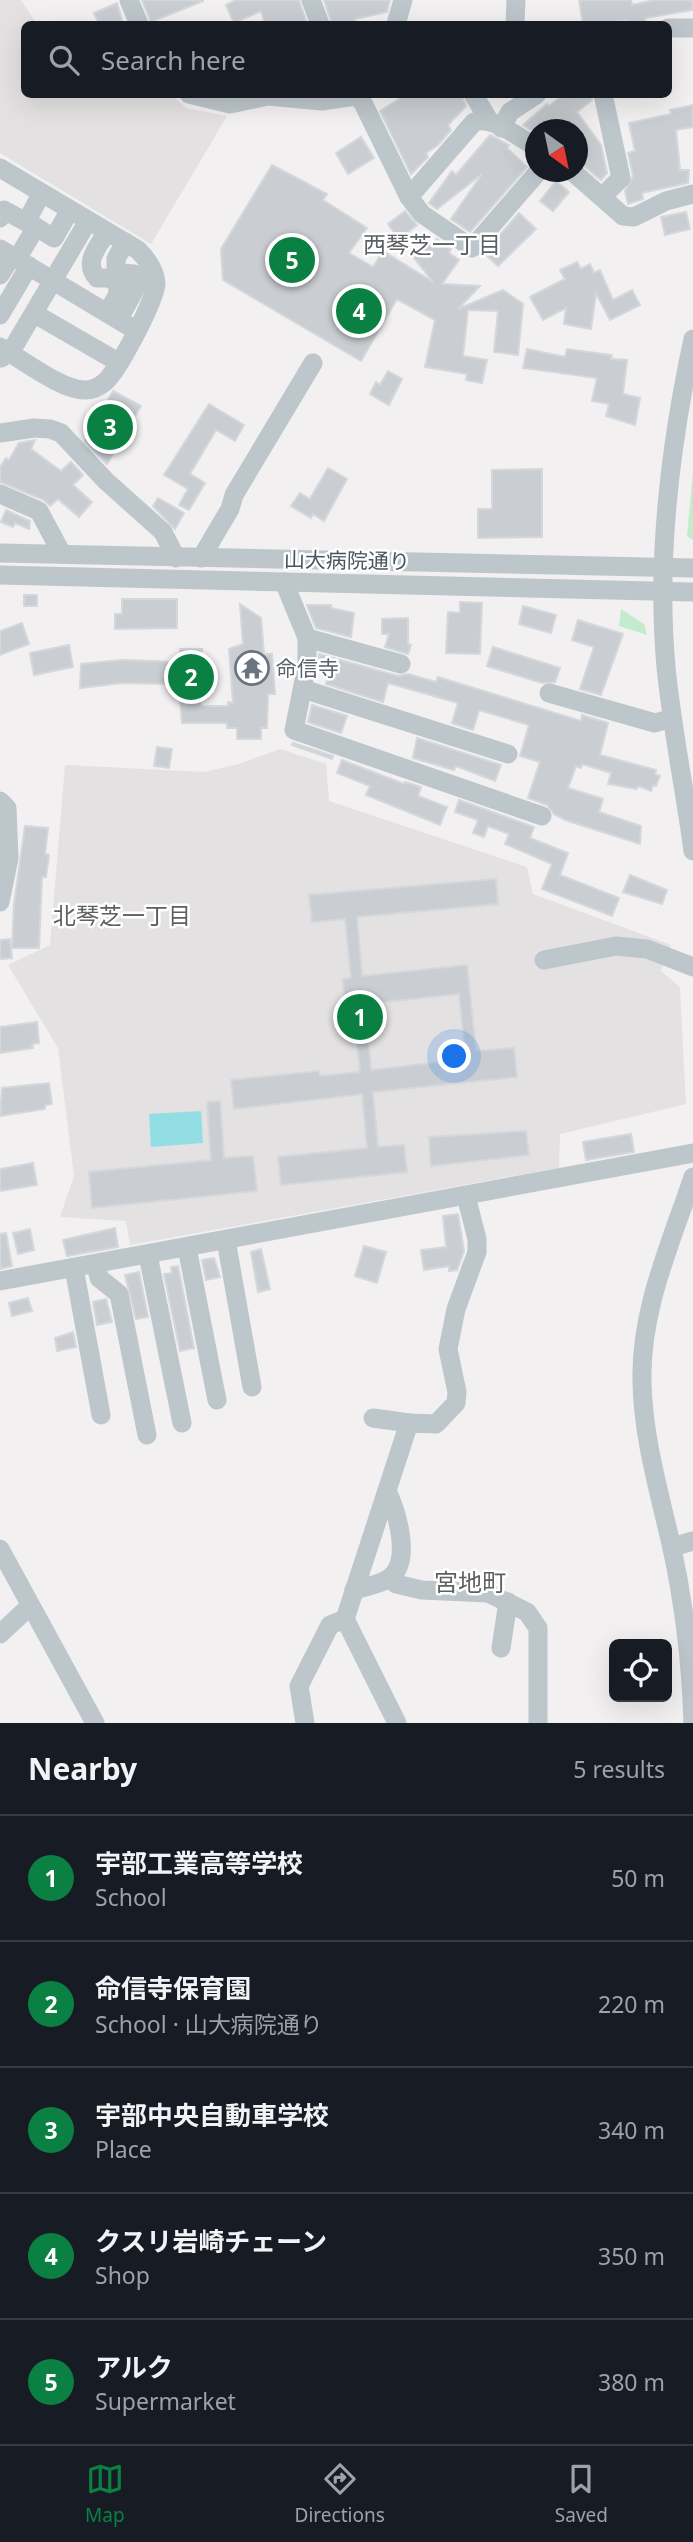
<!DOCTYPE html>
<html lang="en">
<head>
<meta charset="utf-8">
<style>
	body { margin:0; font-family:"Noto Sans","Noto Sans JP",sans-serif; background:#20242c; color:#f1f3f6 }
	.controls { position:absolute; right:21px; bottom:21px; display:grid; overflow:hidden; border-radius:10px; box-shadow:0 7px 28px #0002 }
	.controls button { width:63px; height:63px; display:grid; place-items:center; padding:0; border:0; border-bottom:2px solid #363941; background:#171b24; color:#f1f3f6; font:35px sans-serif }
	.compass { position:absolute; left:525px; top:119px; width:63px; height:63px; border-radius:50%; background:#171b24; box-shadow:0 7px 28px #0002; rotate:147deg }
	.you { position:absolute; left:455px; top:1057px; width:24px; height:24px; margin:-18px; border:5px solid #fff; border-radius:50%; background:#1a73e8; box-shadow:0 0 0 10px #1a73e833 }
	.badge { display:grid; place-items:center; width:46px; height:46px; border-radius:50%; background:#0b8043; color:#fff; font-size:23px; font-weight:700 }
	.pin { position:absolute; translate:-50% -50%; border:4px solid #fff; box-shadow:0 2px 7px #0006 }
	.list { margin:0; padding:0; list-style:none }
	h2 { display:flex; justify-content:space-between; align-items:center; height:91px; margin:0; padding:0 28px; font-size:30px }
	h2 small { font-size:23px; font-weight:400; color:#9ea1a6 }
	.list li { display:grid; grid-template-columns:46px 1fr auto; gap:21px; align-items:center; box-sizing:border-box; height:126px; padding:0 28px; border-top:2px solid #363941 }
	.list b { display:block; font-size:26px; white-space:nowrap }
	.list p { margin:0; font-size:23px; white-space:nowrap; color:#9ea1a6 }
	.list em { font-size:23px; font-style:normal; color:#9ea1a6 }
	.icon { flex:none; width:38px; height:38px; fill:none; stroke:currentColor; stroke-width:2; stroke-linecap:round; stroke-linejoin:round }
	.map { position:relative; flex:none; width:693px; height:1723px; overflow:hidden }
	.search { position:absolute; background:#171b24; box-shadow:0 7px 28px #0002; left:21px; right:21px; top:21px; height:77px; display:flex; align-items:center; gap:18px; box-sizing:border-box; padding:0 24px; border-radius:10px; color:#9ea1a6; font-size:26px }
	.sheet { height:721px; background:#171b24 }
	nav { display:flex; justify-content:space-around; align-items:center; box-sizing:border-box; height:98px; border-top:2px solid #363941; background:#171b24; font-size:19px; color:#9ea1a6 }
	nav a { display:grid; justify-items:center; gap:4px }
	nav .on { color:#0b8043 }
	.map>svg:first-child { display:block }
	.education { fill:#e3e1e1 }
	.green { fill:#c2eccd }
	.water { fill:#93dee5 }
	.building { fill:#caced2; stroke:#d4d7db; stroke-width:2; fill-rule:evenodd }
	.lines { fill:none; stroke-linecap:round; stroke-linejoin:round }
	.minor { stroke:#bdc6cb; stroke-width:19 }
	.labels { text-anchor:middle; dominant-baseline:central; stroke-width:5; stroke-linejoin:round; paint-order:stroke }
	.street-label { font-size:21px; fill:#49555c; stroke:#fff }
	.worship-label { font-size:21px; fill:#5b616d; stroke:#fff; text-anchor:start }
	.neighbourhood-label { font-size:23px; fill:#5d6164; stroke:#fff }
	.quarter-label { font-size:24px; fill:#5d6164; stroke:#fff }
</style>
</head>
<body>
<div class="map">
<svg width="693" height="1723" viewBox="0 0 693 1723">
	<rect width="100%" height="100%" fill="#f2f0f0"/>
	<g class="education">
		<path d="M0,0H21L37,24H24V94L171,95L186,108L227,116L151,244L0,153Z"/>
		<path d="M280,749L326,764L329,801L527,867L533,894L671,945L661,971L680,987L686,1104L560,1134L559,1168L130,1245L126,1221L60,1217L74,1176L58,1048L8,965L50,945L65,765L204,772L239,764Z"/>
	</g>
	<g class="green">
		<path d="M693,471V540L687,536Z"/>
		<path d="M621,609L644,624L647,635L619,626Z"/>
	</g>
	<path class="water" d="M201,1111L203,1143L151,1147L149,1114Z"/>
	<g class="building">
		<path d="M142,0H203V1L151,22Z"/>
		<path d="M236,0H299L307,24H265L261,11L234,23L226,5Z"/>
		<path d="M324,0H390L387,12L355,19L357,24H332Z"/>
		<path d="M579,0H631L632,5L654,0H692L693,10L645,18L646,23L636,24H629L628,20L583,24Z"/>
		<path d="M117,3L123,24H99L94,13Z"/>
		<path d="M407,94H461L466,106L448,125L451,130L438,145L426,153L428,157L411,174L380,111Z"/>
		<path d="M564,94H591L592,100L577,112L601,145L607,173L601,180L578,161V130H566L559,119L548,130H536V133L523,125L547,104L549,106Z"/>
		<path d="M693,105V127L676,130L680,170H689L688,183L642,193L643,199L628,204L625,191L633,176L628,153L635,151L629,123L671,114L670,110Z"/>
		<path d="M490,135L509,145L507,148L527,167L470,232L451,219L482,174L437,209L429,203L452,171L456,175Z"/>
		<path d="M361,137L374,158L348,174L336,153Z"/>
		<path d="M272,165L327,194L323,200L367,228L349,253L373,267L383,251L433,282L414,258L426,242L432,246L437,239L451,249L449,253L459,260L442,284L480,286L458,309L503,290L523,304L518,355L494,352L498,311L468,310L463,356L487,360L482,383L466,380L467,374L425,367L435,320L397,299L361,361L223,280L221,249Z"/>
		<path d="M556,181L569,192L553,211L540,201Z"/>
		<path d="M405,211L417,225L399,239L388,224Z"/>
		<path d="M686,212L690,229L665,235L661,217Z"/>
		<path d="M519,213L536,229L498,266L484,253Z"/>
		<path d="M577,262L581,269L590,264L594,273L600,270L613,300L632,290L640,305L610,320L596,293L591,329L564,324L566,308L543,320L530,297L565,279L560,270Z"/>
		<path d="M527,349L565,357L567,349L612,355L611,359L627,360L623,394L640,398L635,425L606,416L609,404L592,401L597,378L523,368Z"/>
		<path d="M388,371L402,379L389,405L370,394L376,382L380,385Z"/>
		<path d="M113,391L141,406L107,464L85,441Z"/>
		<path d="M209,404L244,425L235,441L216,430L190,474L205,483L189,510L179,505L188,489L164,475Z"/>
		<path d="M35,440L31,449L61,471L71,462L83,475L73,485L92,502L79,517L58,499L50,506L44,500L0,482V467L6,458L9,460L19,443Z"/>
		<path d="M328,468L347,479L324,521L313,514L311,518L291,506L300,493L310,499Z"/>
		<path d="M542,469V537L478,538V509H492V470Z"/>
		<path d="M158,498L184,513L175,529L153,506Z"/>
		<path d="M6,510L30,521L29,529L15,523L13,527L1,522Z"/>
		<rect x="24" y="595" width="13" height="11"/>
		<path d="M122,599H177V628L115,629V614H122Z"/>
		<path d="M460,602L482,603L480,654L446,653L448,612L460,613Z"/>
		<path d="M240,604L261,618L264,654H272L275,694H268L267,728H261V739H237V728H227V723H182L179,684L121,683L80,688L81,664L123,660L180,662V649H202L201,706H228V702L233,703L229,649L243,644Z"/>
		<path d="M307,605H331V608L354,613L351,637L316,628Z"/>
		<path d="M523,606L556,615L551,633L519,624Z"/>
		<path d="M408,618V644L411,645L408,654L385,647L389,634H382V619Z"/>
		<path d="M578,620L623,634L601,695L580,689L594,647L572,640Z"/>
		<path d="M22,623L29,644L0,655V631Z"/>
		<path d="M69,645L73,667L34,675L30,653Z"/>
		<path d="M493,647L560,668L555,682L542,683L487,666Z"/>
		<path d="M319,654L398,676L408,674L436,682L438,677L581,721L582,715L608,723L600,755L656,770L655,774L660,776L656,786L653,785L651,791L638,786L637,789L608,784L611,773L582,764L581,768L576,766L568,788L603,799L599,812L641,826L640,844L565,820L554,814L547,805L528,798L540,762L520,756L529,725L479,710L473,730L452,723L458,703L388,683L383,702L326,684L330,670L319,667Z"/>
		<path d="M312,705L347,716L341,733L308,722Z"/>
		<path d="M417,738L501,765L495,781L456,766L454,770L413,758Z"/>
		<path d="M293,743L333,756L332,759L292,745Z"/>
		<path d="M157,747L172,749L169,768L154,766Z"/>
		<path d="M342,760L404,784L405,782L421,787L418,796L447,807L440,825L366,795L370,786L337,773Z"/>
		<path d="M459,800L534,827L530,838L568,853L560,875L619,898L612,916L542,889L552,864L505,844L509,834L488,826L484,837L473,833L478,820L455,812Z"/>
		<path d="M25,826L48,828L45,854L49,855L46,877H42L39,948H12L14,904Z"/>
		<path d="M630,875L667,890L662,904L623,892Z"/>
		<path d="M496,879L498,904L357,917L362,976L467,965L476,1051L514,1048L517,1077L373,1092L378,1147L404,1145L407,1172L281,1185L278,1157L367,1148L362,1094L234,1109L231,1080L319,1071L320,1076L360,1072L353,1004L345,1005L343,979L351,978L345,919L312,922L309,895ZM459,994L466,1059L371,1070L365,1004Z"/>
		<path d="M10,939L12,958L0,959V940Z"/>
		<path d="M37,1022L39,1043L32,1044L33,1048L0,1053V1027Z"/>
		<path d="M49,1083L52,1104L45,1105V1109L0,1116L2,1088Z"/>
		<path d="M220,1101L224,1158L253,1156L257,1191L92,1208L89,1172L211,1160L207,1102Z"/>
		<path d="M526,1131L529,1155L431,1166L429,1137Z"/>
		<path d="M631,1134L634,1152L586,1160L583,1142Z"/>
		<path d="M33,1163L37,1185L0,1191V1169Z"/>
		<path d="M458,1214L464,1251L457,1270L449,1271V1266L424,1270L421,1250L446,1247L443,1216Z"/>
		<path d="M115,1228L118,1247L67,1256L63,1240Z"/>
		<path d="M30,1229L34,1250L18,1254L13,1233Z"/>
		<path d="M6,1233L12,1266L0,1269V1234Z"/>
		<path d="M364,1246L386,1252L377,1283L355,1276Z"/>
		<path d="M261,1249L270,1289L258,1292L251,1252Z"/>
		<path d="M214,1258L220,1277L206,1280L202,1260Z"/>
		<path d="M178,1266L194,1348L180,1351L164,1274L172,1273L171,1267Z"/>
		<path d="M139,1272L148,1317L136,1319L125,1275Z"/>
		<path d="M28,1298L32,1311L12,1316L9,1303Z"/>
		<path d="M106,1299L112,1322L97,1325L93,1302Z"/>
		<path d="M73,1332L76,1347L57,1351L55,1338Z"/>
	</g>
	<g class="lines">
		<g class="minor">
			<path d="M129,0L139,24"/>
			<path d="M311,0L320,24"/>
			<path d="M396,24L403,0"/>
			<path d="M515,24L516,0"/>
			<path d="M668,28H693"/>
			<path d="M189,94L230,104L268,96L322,101L355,96L362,101L409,197L422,214L472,248L538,172"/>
			<path d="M473,94L490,122"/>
			<path d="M603,94L621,178L603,196"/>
			<path d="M501,128L510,112L537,94"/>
			<path d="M0,168L138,250C147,259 155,270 156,283C156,299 118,371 105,382C100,386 93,390 86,390C62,391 22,359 0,347"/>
			<path d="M573,172L623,216L634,217L666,201L693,194"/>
			<path d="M409,197L474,122C492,115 519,138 536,147"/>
			<path d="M0,218L4,210L26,222L42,193"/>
			<path d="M107,232C98,247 83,262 97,278H109L119,284L117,296L107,313"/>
			<path d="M0,249L137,331"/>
			<path d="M17,259L36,227L54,238L70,210"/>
			<path d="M0,275L12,256"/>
			<path d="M35,314L118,362"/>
			<path d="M0,315L29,266"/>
			<path d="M119,319L139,282L134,274L122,273L116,268V259L125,242"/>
			<path d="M693,339C670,446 656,557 666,667C672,729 685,790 693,851"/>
			<path d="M1,358L10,353L88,221"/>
			<path d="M0,433L34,428L50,429L61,433L106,481L163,532L176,558"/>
			<path d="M0,494L39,511L62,554"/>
			<path d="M0,553L693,568"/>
			<path d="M201,558L230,509L234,495L313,363"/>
			<path d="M0,575L693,592"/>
			<path d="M284,582L307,638V665L294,730L542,816"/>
			<path d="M307,638L401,664"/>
			<path d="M303,689L508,754"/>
			<path d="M549,693L655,723L672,718"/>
			<path d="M0,801L7,808L9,858L0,902"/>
			<path d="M544,960L616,946L647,949L693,967"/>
			<path d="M226,1240L252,1387"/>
			<path d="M187,1248L217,1400"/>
			<path d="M148,1255L182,1423"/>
			<path d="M96,1264L99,1278L119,1294L147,1435"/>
			<path d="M74,1268L101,1415"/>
			<path d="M0,1281L693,1153"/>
			<path d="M373,1418L409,1423"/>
			<path d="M672,1547L693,1541"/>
			<path d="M0,1549L95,1723"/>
			<path d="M391,1577L396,1584L422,1590L488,1593L527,1612L538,1628V1723"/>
			<path d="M354,1590C364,1587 377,1585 386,1580C414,1566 397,1512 387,1491"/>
			<path d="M345,1619L397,1723"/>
			<path d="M0,1634L30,1606"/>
			<path d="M501,1648L508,1602"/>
			<path d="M305,1723L299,1686L330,1625L345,1619L409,1423L436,1424L456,1403L457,1392L448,1349L456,1309L477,1252V1239L466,1196"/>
			<path d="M693,1723C691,1663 684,1602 671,1544C659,1491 643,1437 642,1382C640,1310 671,1243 693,1177"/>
		</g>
	</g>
	<defs>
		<g id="temple-ring" transform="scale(1.75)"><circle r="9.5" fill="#fff" stroke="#6b7280" stroke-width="1.5"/><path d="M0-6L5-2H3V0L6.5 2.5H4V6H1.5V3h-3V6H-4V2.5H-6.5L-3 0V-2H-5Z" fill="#6b7280"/></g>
	</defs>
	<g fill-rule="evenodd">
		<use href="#temple-ring" x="252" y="668"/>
	</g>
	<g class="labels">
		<g class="street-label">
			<text transform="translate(347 560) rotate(1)">山大病院通り</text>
		</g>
		<g class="worship-label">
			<text x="276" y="668">命信寺</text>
		</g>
		<g class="neighbourhood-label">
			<text x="432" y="244">西琴芝一丁目</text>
			<text x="122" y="915">北琴芝一丁目</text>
		</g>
		<g class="quarter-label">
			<text x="470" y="1581">宮地町</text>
		</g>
	</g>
</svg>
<div class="controls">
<button><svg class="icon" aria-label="locate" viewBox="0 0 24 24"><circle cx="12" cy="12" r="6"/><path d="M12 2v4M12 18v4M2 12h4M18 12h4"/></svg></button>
</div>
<svg class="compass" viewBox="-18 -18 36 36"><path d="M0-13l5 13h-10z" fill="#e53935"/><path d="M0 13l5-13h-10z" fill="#9ea1a6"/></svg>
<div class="you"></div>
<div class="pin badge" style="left:360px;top:1017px">1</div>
<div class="pin badge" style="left:191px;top:677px">2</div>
<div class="pin badge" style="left:110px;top:427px">3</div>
<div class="pin badge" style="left:359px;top:311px">4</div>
<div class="pin badge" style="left:292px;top:260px">5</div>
<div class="search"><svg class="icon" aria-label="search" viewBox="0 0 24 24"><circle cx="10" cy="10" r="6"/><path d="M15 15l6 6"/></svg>Search here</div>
</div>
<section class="sheet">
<h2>Nearby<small>5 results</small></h2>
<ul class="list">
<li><span class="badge">1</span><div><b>宇部工業高等学校</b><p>School</p></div><em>50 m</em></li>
<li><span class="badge">2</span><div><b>命信寺保育園</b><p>School · 山大病院通り</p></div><em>220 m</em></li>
<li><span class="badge">3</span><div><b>宇部中央自動車学校</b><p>Place</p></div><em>340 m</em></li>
<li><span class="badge">4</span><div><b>クスリ岩崎チェーン</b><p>Shop</p></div><em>350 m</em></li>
<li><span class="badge">5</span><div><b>アルク</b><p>Supermarket</p></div><em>380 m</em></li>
</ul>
</section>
<nav>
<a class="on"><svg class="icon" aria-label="map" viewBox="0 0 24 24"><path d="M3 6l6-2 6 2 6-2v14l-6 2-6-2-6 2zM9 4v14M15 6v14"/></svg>Map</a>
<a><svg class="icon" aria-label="directions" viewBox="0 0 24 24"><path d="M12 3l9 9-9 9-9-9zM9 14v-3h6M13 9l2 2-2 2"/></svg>Directions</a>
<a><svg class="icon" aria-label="saved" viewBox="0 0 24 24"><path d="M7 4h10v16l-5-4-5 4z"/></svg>Saved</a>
</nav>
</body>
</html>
